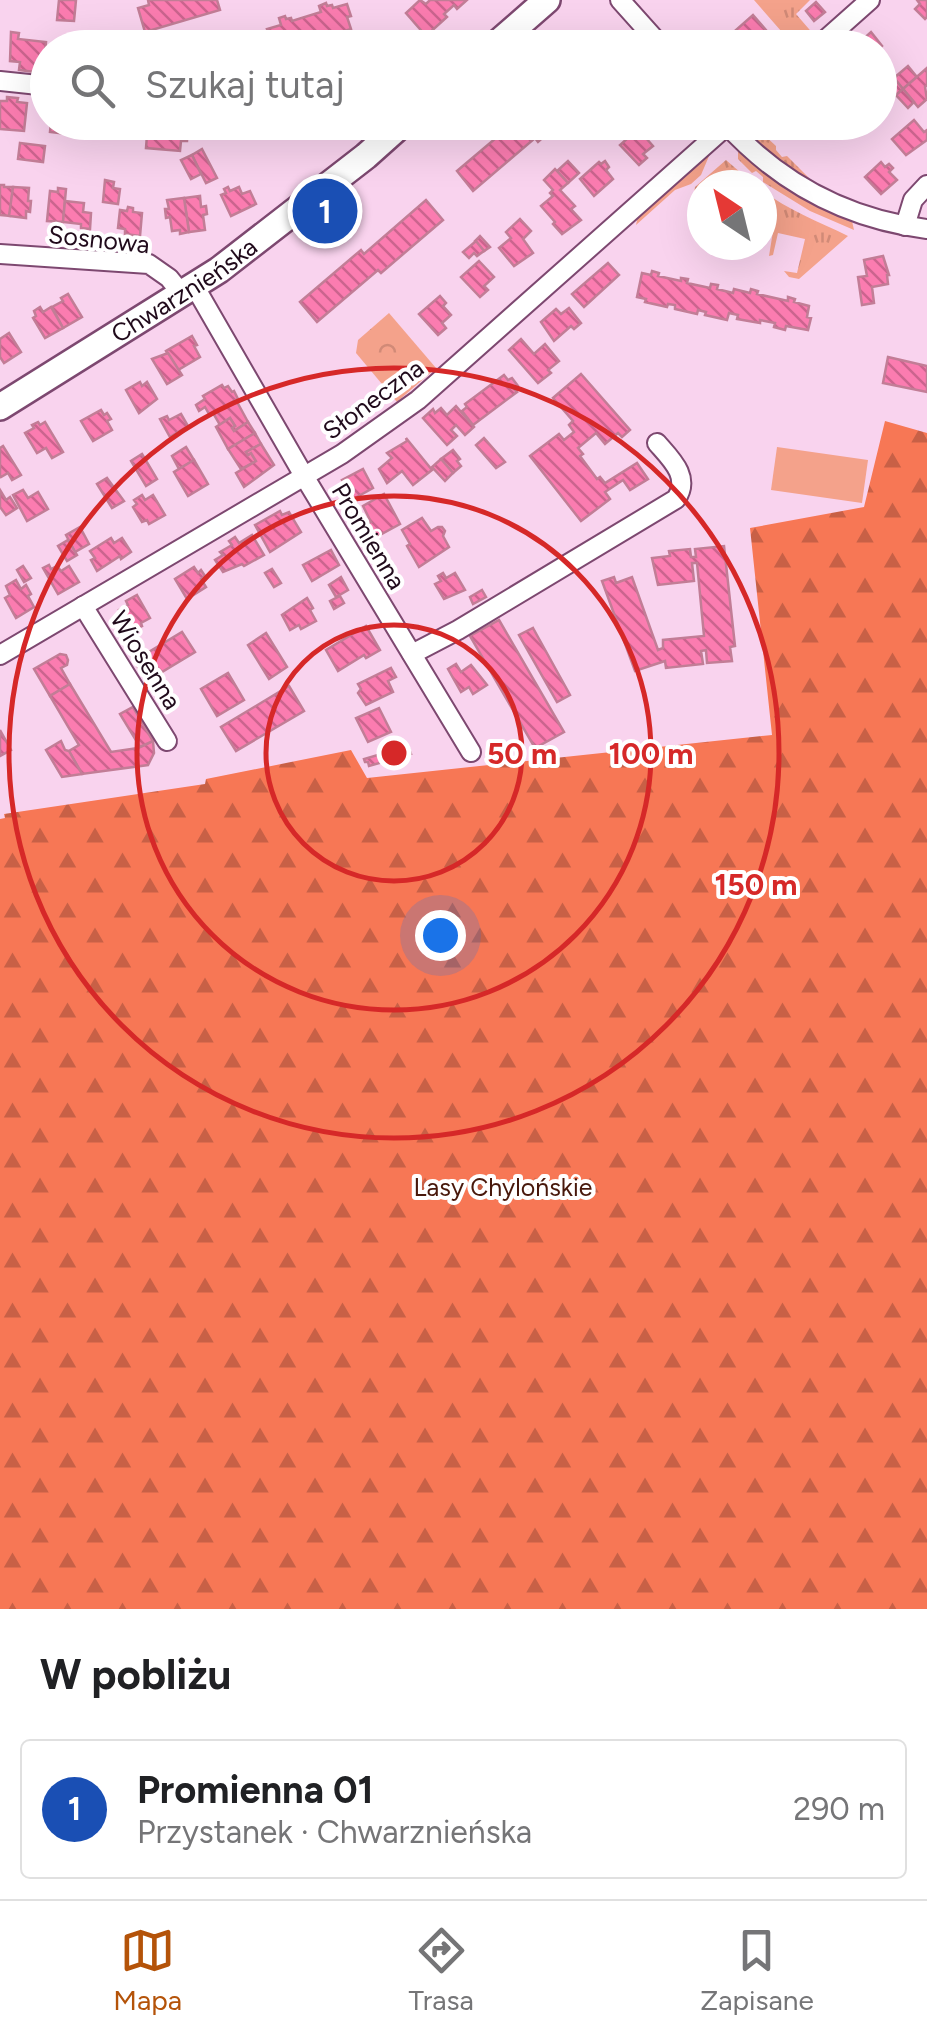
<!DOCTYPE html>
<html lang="pl">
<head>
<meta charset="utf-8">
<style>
	body { margin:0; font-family:Figtree,sans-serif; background:#f2f2f2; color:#202124 }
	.compass { position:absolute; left:687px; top:170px; width:90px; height:90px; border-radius:50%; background:#fff; box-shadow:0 10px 40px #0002; rotate:325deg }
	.you { position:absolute; left:440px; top:935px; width:35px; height:35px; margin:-25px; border:8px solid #fff; border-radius:50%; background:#1a73e8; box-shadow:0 0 0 15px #1a73e833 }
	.badge { display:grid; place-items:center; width:65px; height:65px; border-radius:50%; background:#b45309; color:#fff; font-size:32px; font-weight:700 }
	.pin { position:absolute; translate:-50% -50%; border:5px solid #fff; box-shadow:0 2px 10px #0006 }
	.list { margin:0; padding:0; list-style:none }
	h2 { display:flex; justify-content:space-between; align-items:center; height:130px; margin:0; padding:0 40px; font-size:42px }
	h2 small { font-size:32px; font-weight:400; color:#757577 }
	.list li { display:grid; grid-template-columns:65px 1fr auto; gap:30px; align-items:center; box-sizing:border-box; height:140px; margin:0 20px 20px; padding:0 20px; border:2px solid #e0e0e0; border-radius:10px }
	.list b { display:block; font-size:38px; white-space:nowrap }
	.list p { margin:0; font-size:32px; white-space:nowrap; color:#757577 }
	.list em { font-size:32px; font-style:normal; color:#757577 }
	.icon { flex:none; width:55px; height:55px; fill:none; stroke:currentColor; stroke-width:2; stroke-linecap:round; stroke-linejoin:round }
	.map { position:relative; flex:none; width:927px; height:1609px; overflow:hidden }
	.search { position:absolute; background:#fff; box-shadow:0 10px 40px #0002; left:30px; right:30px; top:30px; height:110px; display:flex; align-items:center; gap:25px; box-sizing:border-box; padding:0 35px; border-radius:55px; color:#757577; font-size:38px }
	.sheet { height:290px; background:#fff }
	nav { display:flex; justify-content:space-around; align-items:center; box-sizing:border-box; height:140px; border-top:2px solid #e0e0e0; background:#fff; font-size:28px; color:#757577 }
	nav a { display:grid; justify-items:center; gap:5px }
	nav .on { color:#b45309 }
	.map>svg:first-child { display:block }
	.grass { fill:url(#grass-tufts) }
	.forest { fill:url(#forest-firs) }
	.park { fill:url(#park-crowns) }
	.pitch { fill:#f4a28b }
	.building { fill:url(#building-back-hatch); stroke:#c27d96; stroke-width:2.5 }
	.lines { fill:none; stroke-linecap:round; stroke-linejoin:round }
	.minor-casing { stroke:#7d4870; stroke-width:22 }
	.secondary-casing { stroke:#7d4870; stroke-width:30 }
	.minor { stroke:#fff; stroke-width:18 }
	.secondary { stroke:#fff; stroke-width:25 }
	.ring { fill:none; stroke:#d62828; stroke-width:5 }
	.labels { text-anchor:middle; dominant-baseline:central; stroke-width:8; stroke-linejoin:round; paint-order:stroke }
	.street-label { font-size:25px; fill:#200a1b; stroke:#fff }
	.park-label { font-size:25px; fill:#48180b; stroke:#fff }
	.centre { fill:#d62828; stroke:#fff; stroke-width:5 }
	.ring-label { font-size:30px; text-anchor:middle; font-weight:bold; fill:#d62828; stroke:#fff; stroke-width:8; stroke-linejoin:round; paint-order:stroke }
</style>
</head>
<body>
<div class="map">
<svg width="927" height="1609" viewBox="0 0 927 1609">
	<defs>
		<pattern id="grass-tufts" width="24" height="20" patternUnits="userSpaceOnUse" patternTransform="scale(2.5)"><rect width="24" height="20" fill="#f4a28b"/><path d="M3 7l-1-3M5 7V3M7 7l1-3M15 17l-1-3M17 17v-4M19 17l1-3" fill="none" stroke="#d18a77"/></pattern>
		<pattern id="forest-firs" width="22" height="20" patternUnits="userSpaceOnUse" patternTransform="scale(2.5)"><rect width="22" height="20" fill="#f77755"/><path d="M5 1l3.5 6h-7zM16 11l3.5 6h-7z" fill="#c86046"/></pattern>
		<pattern id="park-crowns" width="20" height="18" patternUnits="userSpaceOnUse" patternTransform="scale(2.5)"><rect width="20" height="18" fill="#f4a28b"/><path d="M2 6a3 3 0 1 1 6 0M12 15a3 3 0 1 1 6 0" fill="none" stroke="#d18a77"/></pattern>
		<pattern id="building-back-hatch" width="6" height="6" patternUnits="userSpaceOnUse" patternTransform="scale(2.5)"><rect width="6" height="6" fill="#fb7cb0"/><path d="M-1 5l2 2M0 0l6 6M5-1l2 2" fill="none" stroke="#cb648e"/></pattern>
	</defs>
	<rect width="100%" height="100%" fill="#f9d3ee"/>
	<g class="grass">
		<path d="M754,0H810L796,14L815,36L802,47H795Z"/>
		<path d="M756,132H761L776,146V150L782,157L787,156L811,180L810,183L772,157L750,137Z"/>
		<path d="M738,150C773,180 809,203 852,221L854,230L810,211L763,182V177L756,171L752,173L738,159Z"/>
		<path d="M706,153L709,156L701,175L691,184L675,190L636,225L638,216Z"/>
		<path d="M726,160L755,185H702V194L694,192L695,187Z"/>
		<path d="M762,190C789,211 818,221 848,236L799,279L789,277L784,271L797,273L805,239L778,233L773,255L769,256L774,225L762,222Z"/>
	</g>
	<path class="forest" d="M885,421L927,433V1609H0V819L5,818L4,814L205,784L206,779L351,750L367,778L772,735L750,528L864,507Z"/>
	<path class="park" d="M389,313L436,368L397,402L356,353L358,340Z"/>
	<path class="pitch" d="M777,447L868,460L862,503L771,490Z"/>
	<g class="building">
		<path d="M59,0H76L74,21L57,20Z"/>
		<path d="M148,0H217L220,10L145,32L138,8L149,5Z"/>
		<path d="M420,0L426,4L430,0H467L457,9L454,5L444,14L447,17L426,36L406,13Z"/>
		<path d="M917,0H927V17L925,19L915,9L920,4Z"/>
		<path d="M816,2L825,12L814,21L806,11Z"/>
		<path d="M326,3L327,6L332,5L333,8L347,4L351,16L347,17L351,29L293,48H275L267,29L281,25L279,18L285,16L286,19L291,18L292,21L321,12L319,6Z"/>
		<path d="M753,15L778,44L775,48H738L728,37Z"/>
		<path d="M11,32L19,33L18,39L46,42L44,65L36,64L35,72L19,70L20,62L10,61Z"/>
		<path d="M871,32L882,46L880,48H867L861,41Z"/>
		<path d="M79,37L86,38V44L93,45V48H66L67,42L78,43Z"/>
		<path d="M908,66L917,77L903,89L894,78Z"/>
		<path d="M927,68V85L925,87L927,99L918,107L903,89Z"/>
		<path d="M894,78L903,89L889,101L880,91Z"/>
		<path d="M903,89L914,102L908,108L896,95Z"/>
		<path d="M7,97L18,98L17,102L27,103L24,131L0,129V101H7Z"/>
		<path d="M914,120L924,132L927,130V140L906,155L892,139Z"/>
		<path d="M51,122H77L76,135L50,132Z"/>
		<path d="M93,122H129V125H135L134,136L92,131Z"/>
		<path d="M148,122H188L187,141H181L180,151L146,148Z"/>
		<path d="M515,122H560L538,142L535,138L473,191L457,171Z"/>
		<path d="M638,129L653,146L643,154L647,158L639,165L620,145Z"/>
		<path d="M20,143L45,146L43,162L18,159Z"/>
		<path d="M202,149L217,178L206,183L192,155Z"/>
		<path d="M192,155L201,174L191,179L181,160Z"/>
		<path d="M568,161L579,173L568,183L557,171Z"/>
		<path d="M605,161L609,167L606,170L613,179L594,196L580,179L599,162L601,164Z"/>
		<path d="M881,162L885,167L889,164L893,168L889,172L897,180L881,194L865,177Z"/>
		<path d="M555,169L568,183L560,190L575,206L571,209L581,220L562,234L553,224L555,222L541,206L553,196L550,193L553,190L544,180Z"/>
		<path d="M105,180L114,182L113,188L120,189L118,204L103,202Z"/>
		<path d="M0,185H4V187H13L10,216L0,215Z"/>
		<path d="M13,187L29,188L28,201H31L30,212L26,211V218L9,216Z"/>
		<path d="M228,187L230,191L239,187L242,194L250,191L256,204L231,216L221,195L226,193L224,189Z"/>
		<path d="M58,188L66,189L63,222L47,221L50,191L58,192Z"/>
		<path d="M200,196L201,207L206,206L207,214L203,215L205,230L189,232L184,198Z"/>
		<path d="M184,198L189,232L180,234V230L172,231L170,217L166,218L165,209H169L167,200Z"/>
		<path d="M426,200L443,220L381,273L378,270L317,322L300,302L361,250L364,254Z"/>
		<path d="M65,201L84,203L83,212L91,213L90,229L81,228V224L63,222Z"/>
		<path d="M128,207L133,208V212L142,213L140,236L125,234V229L118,228L120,210L127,211Z"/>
		<path d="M520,219L531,231L523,239L533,253L514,266L499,248L511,238L506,232Z"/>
		<path d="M480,236L490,247L484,251L475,241Z"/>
		<path d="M476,241L484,251L477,256L474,253L469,258L463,252Z"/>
		<path d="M883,256L889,275H887L888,284L872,287L874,303L862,305L858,277L867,276L864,260Z"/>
		<path d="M479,261L494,277L484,286L488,290L480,297L461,277Z"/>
		<path d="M608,263L619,275L584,307L572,294Z"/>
		<path d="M652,271L659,273L658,276L681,281V278L688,279L687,283L710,288L711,284L718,285L717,289L733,293L734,289L750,293L751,289L758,291L757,294L788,301V297L795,299L794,302L809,306L807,317L811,318L808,330L786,326L785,330L774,327L775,323L760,320V323L737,319L738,315L729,313L727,320L705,315L706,312L698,310L697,314L675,309V305L668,304L667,307L645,302L646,299L637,297L642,273L651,275Z"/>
		<path d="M68,294L82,317L63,328L52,307L63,301L61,298Z"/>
		<path d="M440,296L446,303L443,306L451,315L442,323L446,328L438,335L419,314Z"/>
		<path d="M40,307L43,312L51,307L63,328L45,338L33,318L36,316L34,311Z"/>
		<path d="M569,308L581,323L574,329L571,326L554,341L541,322L556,309L561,314Z"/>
		<path d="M9,333L21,352L4,363L0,357V339Z"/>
		<path d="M192,336L197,345L194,346L200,357L178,370L166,351Z"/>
		<path d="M521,339L534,354L545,344L559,361L548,370L551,373L538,383L509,350Z"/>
		<path d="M168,353L182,375L167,384L152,359Z"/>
		<path d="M888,357L927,366V392L883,383Z"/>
		<path d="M581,374L630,430L622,437L618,433L605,444L596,433L578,448L583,454L580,456L597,479L600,477L605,483L637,463L648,479L630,490L623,480L605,492L610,499L581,521L530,456L559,434L564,440L574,432L569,425L573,421L553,398Z"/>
		<path d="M504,375L508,380L512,378L518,386L514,389L517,392L473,425L462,411L467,407L465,404Z"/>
		<path d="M140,382L142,386L147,382L157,399L139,413L126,390Z"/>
		<path d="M222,385L224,388L228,386L232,392L234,391L238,399L213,413L209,414L205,407L199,411L196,405L205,399L203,396Z"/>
		<path d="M236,400L248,422L234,431L232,428L235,426L230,418L220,425L213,413Z"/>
		<path d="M456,406L474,427L465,435L456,425L451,430L457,436L447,445L423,418L433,409L435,413L441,408L447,415Z"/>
		<path d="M101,410L104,415L107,413L111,419L107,421L112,430L93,441L81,421Z"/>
		<path d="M181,414L188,426L170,437L160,419L167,416L169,420Z"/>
		<path d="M230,418L235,426L232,428L234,431L248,422L255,433L228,449L216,427Z"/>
		<path d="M38,422L40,425L45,422L63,452L52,458L46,448L37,453L25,433L34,428L32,425Z"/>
		<path d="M255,433L261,444L246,452L248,455L251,453L256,461L241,469L228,449Z"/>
		<path d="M406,438L432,470L413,485L402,471L387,483L379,469L392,458L387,453L407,441Z"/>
		<path d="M484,438L505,462L496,468L476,445Z"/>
		<path d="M261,444L274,465L244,487L236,473L256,461L251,453L248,455L246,452Z"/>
		<path d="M3,446L21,475L12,480L8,473L1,477L0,475V448Z"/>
		<path d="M186,447L194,460L179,469L172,456Z"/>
		<path d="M453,450L460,459L457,461L461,466L453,473L441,459Z"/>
		<path d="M142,454L157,479L146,486L131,461Z"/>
		<path d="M441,459L453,473L445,481L432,467Z"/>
		<path d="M194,460L208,484L188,496L174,472Z"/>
		<path d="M363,469L373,488L353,499L342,480Z"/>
		<path d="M107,478L124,501L112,508L97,484Z"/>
		<path d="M0,490L6,500L10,497L17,508L6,515L0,507Z"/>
		<path d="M23,490L28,498L38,492L48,509L27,521L13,495Z"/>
		<path d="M384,494L400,524L376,537L368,523L371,522L363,506Z"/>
		<path d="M142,495L145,500L153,495L165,515L149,524L147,520L142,522L133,507L137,504L134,500Z"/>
		<path d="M280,511L282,515L289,512L301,532L270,552L255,525Z"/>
		<path d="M422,518L431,531L438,527H442L445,531L443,536L449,547L419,567L407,546L410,544L402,530Z"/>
		<path d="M80,527L89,544L75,552L66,535Z"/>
		<path d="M252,535L264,555L244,566L242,564L223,572L215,560L223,555L220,552L232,545L229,541L235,537L239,543Z"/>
		<path d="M111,538L114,543L122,538L131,552L121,559L120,556L97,571L91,560L95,558L90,551Z"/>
		<path d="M68,540L77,555L67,561L58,546Z"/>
		<path d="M724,546L735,646L730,647L732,661L707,663L706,650L701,651L703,664L666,668L665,661L635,671L602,581L614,577L616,583L632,577L658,650L663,648V640L704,636L697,563H692L694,581L658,585L652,558L670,556L669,551L690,549L691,557H696L695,549Z"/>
		<path d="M331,550L339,565L312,581L303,565Z"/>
		<path d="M49,565L51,569L57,566L61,571L69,566L79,582L58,594L43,568Z"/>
		<path d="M23,566L31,578L24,582L17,570Z"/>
		<path d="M194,567L198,573L201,570L205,576L201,579L206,587L187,599L175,579Z"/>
		<path d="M272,569L281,583L274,587L265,573Z"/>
		<path d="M443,573L446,578L455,573L465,590L444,599L435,584L441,581L438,576Z"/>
		<path d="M341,577L348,590L336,597L329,585Z"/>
		<path d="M16,580L21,589L26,585L31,594L28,596L34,607L16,618L5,598L10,595L6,586Z"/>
		<path d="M482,590L486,597L473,604L470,597Z"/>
		<path d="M137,595L150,618L141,623L142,626L123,635L115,621L123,617L119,610L128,605L126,601Z"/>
		<path d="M340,596L344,603L334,609L330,601Z"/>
		<path d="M307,598L313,608L310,610L316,621L301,629L299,625L290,630L282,615Z"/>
		<path d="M499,620L564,732L535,748L470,636Z"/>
		<path d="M366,626L380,650L366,658L364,655L338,671L326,650Z"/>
		<path d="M533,628L570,695L557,702L519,635Z"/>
		<path d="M182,632L195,652L147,681L134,661Z"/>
		<path d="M266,633L287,667L269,679L248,645Z"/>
		<path d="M60,654L66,655L68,660L67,665L61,668L70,684L50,696L34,669Z"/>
		<path d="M456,664L461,672L471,665L487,685L473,694L469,687L461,692L448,669Z"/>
		<path d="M391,668L396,677L388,681L393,692L366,705L358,693L361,689L358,684Z"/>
		<path d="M228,673L244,700L217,716L201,689Z"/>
		<path d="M70,684L111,752L138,748L153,741L154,753L148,765L82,774L69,751L79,745L50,696Z"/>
		<path d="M289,686L304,711L236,751L221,727Z"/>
		<path d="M133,707L153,741L140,747L120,714Z"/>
		<path d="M379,708L391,732L368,742L356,718Z"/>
		<path d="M0,730L11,750L0,756Z"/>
		<path d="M61,741L65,750L69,751L82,774L62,777L46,750Z"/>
		<path d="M408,746L411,754L369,766L368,762H365L364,759Z"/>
	</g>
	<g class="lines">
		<g class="minor-casing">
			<g id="minor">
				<path d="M620,0L663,48"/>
				<path d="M816,48L870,0"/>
				<path d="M0,81L48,86"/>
				<path d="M724,122C779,183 846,219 927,229"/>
				<path d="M905,226L913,200L927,185"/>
				<path d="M0,254L149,264L169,278L182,294"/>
				<path d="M195,287L304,476L471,752"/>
				<path d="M83,606L167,741"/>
				<path d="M412,654L458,630L676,499C691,477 671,459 657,443"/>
				<path d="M0,655L342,454L418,400L731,122"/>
			</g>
		</g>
		<g class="secondary-casing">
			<g id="secondary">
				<path d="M492,48L547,0"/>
				<path id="s1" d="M0,407L219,270L366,156L404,122"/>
			</g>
		</g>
		<use href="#minor" class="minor"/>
		<use href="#secondary" class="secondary"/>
	</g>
	<g class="ring">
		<circle cx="394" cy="753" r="128"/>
		<circle cx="394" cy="753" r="257"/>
		<circle cx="394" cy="753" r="385"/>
	</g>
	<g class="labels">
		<g class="street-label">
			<text transform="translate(99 239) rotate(6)">Sosnowa</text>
			<text stroke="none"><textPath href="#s1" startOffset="218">Chwarznieńska</textPath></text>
			<text transform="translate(373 399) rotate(-36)">Słoneczna</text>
			<text transform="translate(369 536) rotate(59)">Promienna</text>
			<text transform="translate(146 660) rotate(58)">Wiosenna</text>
		</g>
		<g class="park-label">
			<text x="503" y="1187">Lasy Chylońskie</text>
		</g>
	</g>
	<circle cx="394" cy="753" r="15" class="centre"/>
	<g class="ring-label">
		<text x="522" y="764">50 m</text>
		<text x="651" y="764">100 m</text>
		<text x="756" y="895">150 m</text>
	</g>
</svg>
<svg class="compass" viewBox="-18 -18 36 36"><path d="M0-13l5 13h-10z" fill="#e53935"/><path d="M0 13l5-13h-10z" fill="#757577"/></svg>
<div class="you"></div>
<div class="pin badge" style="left:325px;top:211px;background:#1a4fb4">1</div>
<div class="search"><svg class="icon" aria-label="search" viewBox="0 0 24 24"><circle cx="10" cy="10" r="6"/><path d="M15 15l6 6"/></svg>Szukaj tutaj</div>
</div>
<section class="sheet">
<h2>W pobliżu<small></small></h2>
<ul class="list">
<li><span class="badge" style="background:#1a4fb4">1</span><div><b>Promienna 01</b><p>Przystanek · Chwarznieńska</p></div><em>290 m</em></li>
</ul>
</section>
<nav>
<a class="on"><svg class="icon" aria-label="map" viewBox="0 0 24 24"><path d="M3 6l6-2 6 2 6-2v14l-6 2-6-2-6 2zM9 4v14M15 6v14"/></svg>Mapa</a>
<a><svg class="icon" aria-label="directions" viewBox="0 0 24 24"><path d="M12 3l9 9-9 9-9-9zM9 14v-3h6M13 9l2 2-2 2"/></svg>Trasa</a>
<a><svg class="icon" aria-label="saved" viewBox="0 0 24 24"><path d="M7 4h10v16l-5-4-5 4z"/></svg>Zapisane</a>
</nav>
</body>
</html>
